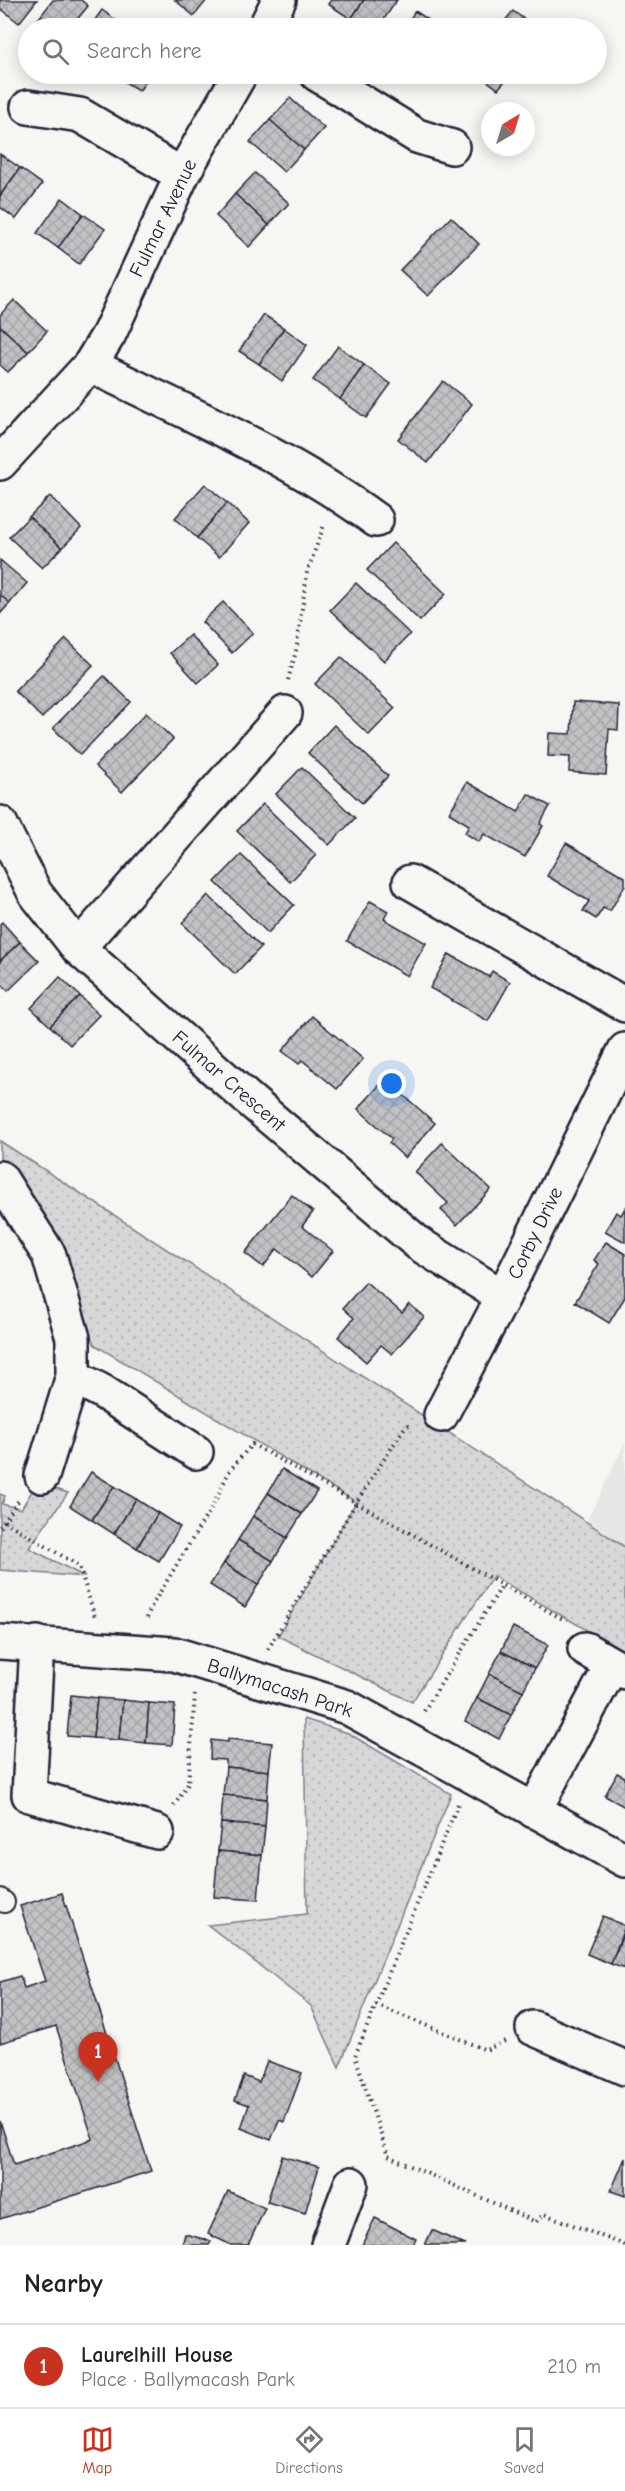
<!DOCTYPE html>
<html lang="en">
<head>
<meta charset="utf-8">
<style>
	body { margin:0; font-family:"Comic Neue",sans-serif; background:#f6f6f6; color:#222 }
	.compass { position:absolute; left:481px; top:102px; width:54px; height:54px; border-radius:50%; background:#fff; box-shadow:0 3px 15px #0003; rotate:38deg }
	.you { position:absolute; left:392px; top:1084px; width:21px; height:21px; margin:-15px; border:4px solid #fff; border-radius:50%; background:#1a73e8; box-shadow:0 0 0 9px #1a73e833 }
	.badge { display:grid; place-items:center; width:39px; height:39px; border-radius:50%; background:#c8321e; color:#fff; font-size:20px; font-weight:700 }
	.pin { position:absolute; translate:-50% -50px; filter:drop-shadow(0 2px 3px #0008) }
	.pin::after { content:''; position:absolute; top:32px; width:21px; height:18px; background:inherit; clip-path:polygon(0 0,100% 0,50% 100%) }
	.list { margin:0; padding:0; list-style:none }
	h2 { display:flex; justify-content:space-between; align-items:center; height:78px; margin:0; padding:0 24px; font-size:26px }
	h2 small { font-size:20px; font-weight:400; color:#767676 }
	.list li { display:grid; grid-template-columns:39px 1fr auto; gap:18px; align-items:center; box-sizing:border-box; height:84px; padding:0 24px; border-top:2px solid #e0e0e0 }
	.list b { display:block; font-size:22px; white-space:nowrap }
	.list p { margin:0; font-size:20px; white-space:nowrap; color:#767676 }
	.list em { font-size:20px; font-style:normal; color:#767676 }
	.icon { flex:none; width:33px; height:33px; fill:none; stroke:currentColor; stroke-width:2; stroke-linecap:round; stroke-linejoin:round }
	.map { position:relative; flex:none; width:625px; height:2245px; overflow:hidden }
	.search { position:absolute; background:#fff; box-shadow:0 3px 15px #0003; left:18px; right:18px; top:18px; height:66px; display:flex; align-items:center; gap:15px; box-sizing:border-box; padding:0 21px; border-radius:33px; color:#767676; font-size:22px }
	.sheet { height:162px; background:#fff }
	nav { display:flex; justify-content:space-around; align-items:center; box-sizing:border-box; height:84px; border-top:2px solid #e0e0e0; background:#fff; font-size:16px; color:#767676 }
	nav a { display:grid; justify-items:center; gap:3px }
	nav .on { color:#c8321e }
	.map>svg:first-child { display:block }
	.built { fill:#e6e6e4 }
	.grass { fill:url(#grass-dots); stroke:#7c7c89; stroke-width:1.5 }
	.building { fill:url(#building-cross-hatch); stroke:#22223b; stroke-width:1.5 }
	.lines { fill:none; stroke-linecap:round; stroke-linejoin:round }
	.service-casing { stroke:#22223b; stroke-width:24 }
	.minor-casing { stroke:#22223b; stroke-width:38 }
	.path { stroke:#22223b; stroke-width:4; stroke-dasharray:1.5 4.5; stroke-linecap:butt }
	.service { stroke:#f6f6f2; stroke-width:20 }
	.minor { stroke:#f6f6f2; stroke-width:33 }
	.labels { text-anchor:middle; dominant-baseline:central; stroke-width:4.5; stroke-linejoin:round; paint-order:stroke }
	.street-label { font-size:20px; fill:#22223b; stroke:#f6f6f2 }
</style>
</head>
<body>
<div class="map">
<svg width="625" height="2245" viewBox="0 0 625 2245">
	<defs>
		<pattern id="grass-dots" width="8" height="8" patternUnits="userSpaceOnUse" patternTransform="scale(1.5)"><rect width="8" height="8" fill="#d7d7d7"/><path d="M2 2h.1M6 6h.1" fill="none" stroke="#b8b8b9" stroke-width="1.8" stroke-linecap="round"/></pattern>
		<pattern id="building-cross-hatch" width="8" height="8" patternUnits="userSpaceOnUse" patternTransform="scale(1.5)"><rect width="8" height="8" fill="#c2c2c4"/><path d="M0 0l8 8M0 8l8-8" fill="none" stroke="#a6a6a9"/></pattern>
	</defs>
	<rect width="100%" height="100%" fill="#f6f6f2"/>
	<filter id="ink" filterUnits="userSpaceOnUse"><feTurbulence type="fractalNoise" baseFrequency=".0167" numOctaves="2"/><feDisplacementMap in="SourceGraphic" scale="12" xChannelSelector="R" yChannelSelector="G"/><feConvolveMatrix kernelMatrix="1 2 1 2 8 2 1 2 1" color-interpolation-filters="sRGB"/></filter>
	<g filter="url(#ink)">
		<path class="built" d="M625,1443V1547L586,1523Z"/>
		<g class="grass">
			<path d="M0,1141L625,1547V1652L493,1576L412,1702L278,1636L356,1502L95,1345L0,1159Z"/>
			<path d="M37,1483L68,1493L29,1548L85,1577L0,1570V1494L5,1496L2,1504L21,1509Z"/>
			<path d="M304,1719L348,1733L451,1794L339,2067L311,2006L208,1925L307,1914Z"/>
		</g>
		<g class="building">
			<path d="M0,0H37L19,23L0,8Z"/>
			<path d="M53,0H81L88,6L70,28H45L36,22Z"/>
			<path d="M175,0H207L194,16Z"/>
			<path d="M331,0H364L351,19L328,4Z"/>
			<path d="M364,0H397L378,28H364L351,19Z"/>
			<path d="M102,10L127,28H89Z"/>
			<path d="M415,11L438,26L437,28H404Z"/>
			<path d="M513,11L536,28H499Z"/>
			<path d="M113,74H151L139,91Z"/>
			<path d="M478,74H511L498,89Z"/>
			<path d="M290,98L324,128L304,150L270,120Z"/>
			<path d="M270,120L304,150L284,172L250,142Z"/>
			<path d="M0,154L20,168L0,196Z"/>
			<path d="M20,168L42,184L16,219L0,207V196Z"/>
			<path d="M255,173L289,203L269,225L235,194Z"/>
			<path d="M235,194L269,225L249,247L216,216Z"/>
			<path d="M62,198L83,214L58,248L37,233Z"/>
			<path d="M83,214L105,229L79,264L58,248Z"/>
			<path d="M451,217L479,244L428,296L400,270Z"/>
			<path d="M14,300L47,331L28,352L0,326V315Z"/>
			<path d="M264,315L284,328L259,364L239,351Z"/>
			<path d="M0,326L28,352L8,372L0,365Z"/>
			<path d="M284,328L307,345L282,381L259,364Z"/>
			<path d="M338,346L364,365L340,399L313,380Z"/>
			<path d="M364,365L391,384L366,418L340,399Z"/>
			<path d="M443,381L472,404L428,463L398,439Z"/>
			<path d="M205,484L227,503L197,538L175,518Z"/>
			<path d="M50,496L81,528L62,548L29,517Z"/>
			<path d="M227,503L249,523L219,557L197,538Z"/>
			<path d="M29,517L62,548L42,568L9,537Z"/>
			<path d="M393,543L446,594L420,621L367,570Z"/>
			<path d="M0,560L27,583L10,603L0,595Z"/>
			<path d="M356,583L410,634L384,661L330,610Z"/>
			<path d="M0,595L10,603L0,614Z"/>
			<path d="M223,602L253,633L232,653L202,622Z"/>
			<path d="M190,635L218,665L198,683L170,653Z"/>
			<path d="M66,639L93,665L42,718L15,691Z"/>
			<path d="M341,657L395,708L369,735L315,684Z"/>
			<path d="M104,676L131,702L80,755L53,728Z"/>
			<path d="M573,702L619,705L618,730L609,729L606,775L569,772L570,757L548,756L549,733L571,734Z"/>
			<path d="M146,713L173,739L122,792L95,766Z"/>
			<path d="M334,725L388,776L362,803L308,753Z"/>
			<path d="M302,767L355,818L329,845L276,794Z"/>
			<path d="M467,782L518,812L528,794L550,806L540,824L543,826L525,857L484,834L479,842L465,833L469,825L449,813Z"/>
			<path d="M263,804L316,855L290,882L237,831Z"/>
			<path d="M566,843L625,877V885L610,911L603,908L596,919L583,911L589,901L547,876Z"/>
			<path d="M241,855L294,905L268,933L215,882Z"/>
			<path d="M208,895L261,947L235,974L182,923Z"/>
			<path d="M370,901L388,911L384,919L426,943L407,976L347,941Z"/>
			<path d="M2,922L20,942L0,961V924Z"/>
			<path d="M20,942L39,961L8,991L0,982V961Z"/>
			<path d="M449,954L489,977L492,971L510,982L488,1021L430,988Z"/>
			<path d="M60,977L80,996L50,1026L31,1008Z"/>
			<path d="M80,996L99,1015L70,1045L50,1026Z"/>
			<path d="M312,1016L363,1059L337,1089L302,1060L299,1064L282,1051Z"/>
			<path d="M385,1079L435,1123L405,1158L389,1143L392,1139L358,1109Z"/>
			<path d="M442,1143L491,1189L457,1225L441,1210L448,1203L415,1172Z"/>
			<path d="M292,1195L313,1212L302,1226L333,1251L312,1277L277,1249L263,1267L245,1253Z"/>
			<path d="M625,1208V1242L605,1231L616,1212L621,1215Z"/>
			<path d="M606,1242L625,1254V1297L609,1323L575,1302L599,1264L594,1260Z"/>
			<path d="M366,1282L402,1313L409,1304L424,1317L392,1354L381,1345L366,1362L338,1337L354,1318L343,1308Z"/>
			<path d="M282,1469L317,1491L302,1514L268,1493Z"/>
			<path d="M91,1472L114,1486L92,1520L70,1506Z"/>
			<path d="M114,1486L136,1499L114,1534L92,1520Z"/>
			<path d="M268,1493L302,1514L287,1538L253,1516Z"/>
			<path d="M136,1499L158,1513L137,1548L114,1534Z"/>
			<path d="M158,1513L180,1527L159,1561L137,1548Z"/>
			<path d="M253,1516L287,1538L273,1561L238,1540Z"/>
			<path d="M238,1540L273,1561L258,1585L224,1563Z"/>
			<path d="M224,1563L258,1585L245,1607L210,1585Z"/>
			<path d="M513,1627L548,1645L535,1668L501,1651Z"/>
			<path d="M501,1651L535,1668L523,1691L489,1674Z"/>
			<path d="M489,1674L523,1691L511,1715L477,1698Z"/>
			<path d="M71,1695L97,1698L93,1738L67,1736Z"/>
			<path d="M97,1698L123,1700L119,1740L93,1738Z"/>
			<path d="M477,1698L511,1715L499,1739L465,1721Z"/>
			<path d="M123,1700L149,1703L146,1743L119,1740Z"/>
			<path d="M149,1703L175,1705L172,1745L146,1743Z"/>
			<path d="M228,1739L272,1743L269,1771L226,1767V1760L210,1759L211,1740L228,1742Z"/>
			<path d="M226,1767L269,1771L267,1799L223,1795Z"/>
			<path d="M617,1773L625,1777V1807L605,1796Z"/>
			<path d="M223,1795L267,1799L265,1827L221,1823Z"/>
			<path d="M221,1823L265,1827L262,1855L218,1851Z"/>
			<path d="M218,1851L262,1855L258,1900L214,1897Z"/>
			<path d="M62,1893L151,2171L0,2219V2121L14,2165L93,2139L56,2026L0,2043V1982L20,1976L24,1988L45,1981L20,1906Z"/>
			<path d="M603,1916L625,1926L611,1964L587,1954Z"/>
			<path d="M625,1930V1969L611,1964Z"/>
			<path d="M267,2061L302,2073L284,2122L279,2120L271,2140L241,2128L249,2105L235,2100L244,2076L259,2082Z"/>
			<path d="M282,2156L319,2167L305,2213L267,2202Z"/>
			<path d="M625,2158V2196L611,2191Z"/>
			<path d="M228,2191L265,2208L248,2245H231L208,2234Z"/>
			<path d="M375,2218L416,2239L413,2245H362Z"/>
			<path d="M432,2230L465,2245H425Z"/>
			<path d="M185,2234L211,2241L209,2245H182Z"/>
		</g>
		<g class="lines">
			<g class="service-casing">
				<path id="service" d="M0,1899L4,1902"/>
			</g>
			<g class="minor-casing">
				<g id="minor">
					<path d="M265,28L279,0"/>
					<path d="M317,74L417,136L452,147"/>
					<path d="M28,107L80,115L182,175"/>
					<path d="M90,365C187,413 289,456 376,520"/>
					<path d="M0,463L90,365L109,334L182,175L240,74"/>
					<path d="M0,823L35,893L78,948L246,1097L419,1244L503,1297"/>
					<path d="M410,882L625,1005"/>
					<path d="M78,948L285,713"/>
					<path d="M0,1178L49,1255L73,1338V1376L42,1476"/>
					<path d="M73,1376L103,1392L196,1452"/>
					<path d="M441,1415L503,1297L625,1050"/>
					<path d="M0,1642L174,1654L347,1707L625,1860"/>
					<path d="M37,1643L29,1795L157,1832"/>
					<path d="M585,1649L625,1672"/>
					<path d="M534,1811L612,1665"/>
					<path d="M533,2028L625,2068"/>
					<path d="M328,2245L351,2184"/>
				</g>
			</g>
			<g class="path">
				<path d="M288,680L296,651L307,573L324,525"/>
				<path d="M4,1521L79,1566L95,1617"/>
				<path d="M0,1527L19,1500"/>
				<path d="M147,1618L151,1607L213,1505L230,1470L252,1444L566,1621"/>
				<path d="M268,1649L356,1503L405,1427L409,1425"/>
				<path d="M424,1711L503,1584"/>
				<path d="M458,1804L355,2056L388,2156L536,2222L544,2214L625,2245"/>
				<path d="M174,1806L188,1784L195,1695"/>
				<path d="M376,2005L486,2050L505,2041"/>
			</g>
			<use href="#service" class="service"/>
			<use href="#minor" class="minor"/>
		</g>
	</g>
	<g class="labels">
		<g class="street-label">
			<text transform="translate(163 218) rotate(-64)">Fulmar Avenue</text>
			<text transform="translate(229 1081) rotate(41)">Fulmar Crescent</text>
			<text transform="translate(535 1233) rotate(-64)">Corby Drive</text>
			<text transform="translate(280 1688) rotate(18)">Ballymacash Park</text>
		</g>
	</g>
</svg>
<svg class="compass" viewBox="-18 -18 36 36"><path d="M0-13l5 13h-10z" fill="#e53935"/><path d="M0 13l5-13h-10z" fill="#767676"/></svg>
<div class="you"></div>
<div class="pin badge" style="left:98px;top:2082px">1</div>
<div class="search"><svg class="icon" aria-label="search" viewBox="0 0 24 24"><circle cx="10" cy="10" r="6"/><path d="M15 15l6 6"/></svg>Search here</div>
</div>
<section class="sheet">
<h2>Nearby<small></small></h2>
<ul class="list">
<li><span class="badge">1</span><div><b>Laurelhill House</b><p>Place · Ballymacash Park</p></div><em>210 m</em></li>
</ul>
</section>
<nav>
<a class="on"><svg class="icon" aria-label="map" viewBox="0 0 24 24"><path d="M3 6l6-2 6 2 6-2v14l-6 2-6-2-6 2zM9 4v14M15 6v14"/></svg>Map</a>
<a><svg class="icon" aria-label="directions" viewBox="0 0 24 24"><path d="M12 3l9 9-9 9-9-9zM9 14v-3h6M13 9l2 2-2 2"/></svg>Directions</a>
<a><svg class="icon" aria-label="saved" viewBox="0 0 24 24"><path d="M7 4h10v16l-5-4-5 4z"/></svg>Saved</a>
</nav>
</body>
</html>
